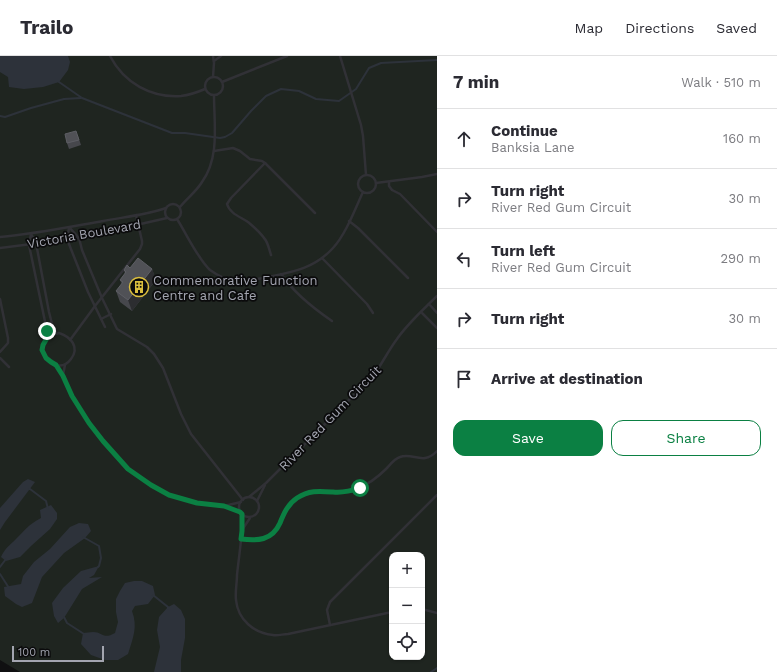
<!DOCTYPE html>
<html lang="en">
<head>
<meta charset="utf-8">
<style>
	body { margin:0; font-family:"Work Sans",sans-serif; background:#f2f2f3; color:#2b2b33 }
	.controls { position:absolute; right:12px; bottom:12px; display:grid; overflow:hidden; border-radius:8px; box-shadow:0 1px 3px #0004 }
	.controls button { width:36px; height:36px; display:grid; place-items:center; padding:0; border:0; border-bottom:1px solid #e1e1e2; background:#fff; color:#2b2b33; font:20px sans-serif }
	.scale { position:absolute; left:12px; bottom:10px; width:92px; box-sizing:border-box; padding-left:4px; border:2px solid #a3a5b0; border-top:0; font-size:11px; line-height:14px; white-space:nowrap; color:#a3a5b0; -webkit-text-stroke:3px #0b0b0c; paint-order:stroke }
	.stop { position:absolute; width:12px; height:12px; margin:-9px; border:3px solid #0b8043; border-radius:50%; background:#fff }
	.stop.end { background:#0b8043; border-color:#fff; box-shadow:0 1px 4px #0008 }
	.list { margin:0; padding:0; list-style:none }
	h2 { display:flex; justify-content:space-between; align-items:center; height:52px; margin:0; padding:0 16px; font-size:17px }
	h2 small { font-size:13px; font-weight:400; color:#7c7c81 }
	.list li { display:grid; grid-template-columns:26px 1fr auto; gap:12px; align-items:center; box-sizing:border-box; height:60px; padding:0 16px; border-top:1px solid #e1e1e2 }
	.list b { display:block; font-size:15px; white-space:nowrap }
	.list p { margin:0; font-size:13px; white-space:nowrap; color:#7c7c81 }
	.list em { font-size:13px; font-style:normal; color:#7c7c81 }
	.actions { display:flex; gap:8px; padding:12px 16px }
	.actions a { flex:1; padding:9px 0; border:1px solid #0b8043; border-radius:12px; text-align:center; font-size:14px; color:#0b8043 }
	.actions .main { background:#0b8043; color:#fff }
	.icon { flex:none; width:22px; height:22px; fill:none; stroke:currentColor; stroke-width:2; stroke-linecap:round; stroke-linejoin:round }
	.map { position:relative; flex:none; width:437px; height:616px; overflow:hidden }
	header { display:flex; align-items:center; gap:24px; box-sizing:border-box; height:56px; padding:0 20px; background:#fff; border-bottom:1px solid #e1e1e2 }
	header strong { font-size:19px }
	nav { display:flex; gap:22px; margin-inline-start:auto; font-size:14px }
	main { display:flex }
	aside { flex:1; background:#fff }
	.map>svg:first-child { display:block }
	.green { fill:#1f2520; fill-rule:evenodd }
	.water { fill:#2d323a }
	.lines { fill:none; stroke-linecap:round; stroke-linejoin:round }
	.stream { stroke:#2d323a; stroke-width:2 }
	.lane { stroke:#313136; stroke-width:2.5 }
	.wall { fill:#46474c }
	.shaded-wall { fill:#2c2d30 }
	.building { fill:#505156; stroke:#5d5e64 }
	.route { stroke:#0b8043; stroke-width:5 }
	.labels { text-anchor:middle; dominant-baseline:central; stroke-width:3.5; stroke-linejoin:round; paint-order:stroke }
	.street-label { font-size:13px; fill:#a3a5b0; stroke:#0b0b0c }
	.poi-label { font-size:13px; fill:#a3a5b0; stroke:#0b0b0c; text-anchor:start }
</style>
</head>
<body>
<header>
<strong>Trailo</strong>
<nav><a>Map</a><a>Directions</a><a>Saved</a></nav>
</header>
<main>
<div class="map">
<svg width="437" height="616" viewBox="0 0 437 616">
	<rect width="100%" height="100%" fill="#101011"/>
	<path class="green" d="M0,0H437V616H20L0,604ZM392,499H422V601H392Z"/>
	<g class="water">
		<path d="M0,0H68L70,6L68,14L59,26L43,31L24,33L9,31L8,21L0,16Z"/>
		<path d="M28,423L35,426L5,466L0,474V452L23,426Z"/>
		<path d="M51,449L57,457V463L50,473L31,490L20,501L6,505L1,501C5,492 9,490 16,483C25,474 28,469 41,462L40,454Z"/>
		<path d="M79,467L88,468L91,475L85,482L64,497L42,521L32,547L22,551L16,548L5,540L4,531L21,528L23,520L34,506L50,493L70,471Z"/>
		<path d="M99,510L94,519L89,522L102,521L82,533L64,562L58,567L54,560L52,547L63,532L81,515Z"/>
		<path d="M134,525H142L153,530L155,539L148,548L135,550L132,555C138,571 133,582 128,598L118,604H105L91,599L81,588L83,577C86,577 90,576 93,576C103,576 103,584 115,577L118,566L116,556V543L120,535L125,527Z"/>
		<path d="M174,548L181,554L185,563V582L181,604V616H154L160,591L157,574L159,561L168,551Z"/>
	</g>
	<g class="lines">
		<g class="stream">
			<path d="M59,26L82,42L172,77H185L220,82L225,81L232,77L251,55L266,40L281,33L299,35L316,43L339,45L356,33L369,12L381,7L437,4"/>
			<path d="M0,60L5,61L31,52L64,43L81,42"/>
			<path d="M29,433H30L46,445L48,453"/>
			<path d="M83,481L99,490L101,502L99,510L98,511"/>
			<path d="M0,511L6,503"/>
			<path d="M0,518L9,532"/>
			<path d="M153,539L168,551V553"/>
			<path d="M64,561L67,567L84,578"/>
			<path d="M431,616L437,612"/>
		</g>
		<g class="lane">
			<path d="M110,0C124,27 151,42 181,40C190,39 198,36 205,33"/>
			<path d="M213,0L214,7L213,21"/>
			<path d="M340,0L361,69L363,80L366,119"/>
			<path d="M214,5L221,0"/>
			<circle cx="214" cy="30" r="9"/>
			<path d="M222,26L287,0"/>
			<path d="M214,95L233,92L240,95L250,103L262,105L265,107L315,157"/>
			<path d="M265,107L231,142L227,148C230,158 241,161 248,166C254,171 260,176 264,182C268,186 269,193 271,199"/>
			<circle cx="367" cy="128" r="9"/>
			<path d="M389,126V130L392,134L400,138L437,176"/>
			<path d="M376,127L422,121L437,118"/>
			<circle cx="173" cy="156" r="8"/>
			<path d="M180,151C187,142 196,136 202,126C220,101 214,68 214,39"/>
			<path d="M177,163C186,177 198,203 210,214C217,219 226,224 235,225C246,226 257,223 268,221C293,216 315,212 333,192C346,178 355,153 363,136"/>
			<path d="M349,165L358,172L408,222"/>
			<path d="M69,171L79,182L82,194L102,242L117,273L147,291L154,298L163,312L181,358L191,378L243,444"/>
			<path d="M69,172L67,183L88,236L105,271"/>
			<path d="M31,178L29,189L47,275V282"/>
			<path d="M31,178L36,187L49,256L52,268L57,278"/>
			<path d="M0,181C35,178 69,171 103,165C124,161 146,159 166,152"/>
			<path d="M0,192L79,182L167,162"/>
			<path d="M322,202L367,248L373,257"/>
			<path d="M281,218C294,237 313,252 332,265"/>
			<path d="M0,243L8,282V287L0,296"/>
			<path d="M429,248L437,257"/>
			<path d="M421,256L437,272"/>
			<path d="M101,263L111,258"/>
			<path d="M59,277C71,281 80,291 71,303C54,326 24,281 59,277Z"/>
			<path d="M70,284L95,250L140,193L142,188V185L136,159"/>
			<path d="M0,302L9,311"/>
			<path d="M56,309L63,320L72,340L89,367L103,385L128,413L151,429L169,439L197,447L224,450L240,456"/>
			<path d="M63,319L65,309"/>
			<circle cx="249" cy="451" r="10"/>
			<path d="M249,441L266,427L373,320C382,308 388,295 397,283C408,267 423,254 437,240"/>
			<path d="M257,445L265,429"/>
			<path d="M224,450L241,446"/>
			<path d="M242,458C243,478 239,499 237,519C237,527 235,536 236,544C238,564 254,577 273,579C278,580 283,578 288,578L392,556"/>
			<path d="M242,474L250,462"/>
			<path d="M241,483C247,483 253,485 259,484C276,481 278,468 284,456C289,448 296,442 304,438C315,434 324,436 334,436C343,436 351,435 358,432C369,428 378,421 386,413C390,409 394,403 400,401C413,396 423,410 437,395"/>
			<path d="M422,553L437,557"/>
			<path d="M330,569L327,554L330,546L437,439"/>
		</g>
	</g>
	<g class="wall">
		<path d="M78,80L81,89L69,93L67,87Z"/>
		<path d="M130,212L152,213L156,224L132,255L120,246L116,235L122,228L120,224L125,218L124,214Z"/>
	</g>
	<path class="shaded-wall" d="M152,213L156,224L132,255L128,244Z"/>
	<g class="building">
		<path d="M76,75L79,84L67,87L65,78Z"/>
		<path d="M138,202L152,213L128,244L116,235L123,226L120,224L126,216L124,214L127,209L130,212Z"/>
	</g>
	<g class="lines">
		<path class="route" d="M47,275V282L43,289L42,294L46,302L51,306L56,309L63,320L72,340L89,367L103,385L128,413L151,429L169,439L197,447L224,450L240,456L242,458V475L241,483C257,485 272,485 280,467C284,457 288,448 297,442C309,434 319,435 333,436C342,437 351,435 360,432"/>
	</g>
	<defs>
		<g id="building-ring" transform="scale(1)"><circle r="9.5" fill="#0b0b0c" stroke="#dabe3e" stroke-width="1.5"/><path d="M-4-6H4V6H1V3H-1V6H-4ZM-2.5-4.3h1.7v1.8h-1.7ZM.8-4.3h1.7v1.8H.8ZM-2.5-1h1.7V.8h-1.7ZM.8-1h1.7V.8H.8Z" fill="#dabe3e"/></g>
	</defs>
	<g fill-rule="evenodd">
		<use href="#building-ring" x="139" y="231"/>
	</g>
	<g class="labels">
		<g class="street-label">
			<text transform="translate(84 178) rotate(-10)">Victoria Boulevard</text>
			<text transform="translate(330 362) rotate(-46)">River Red Gum Circuit</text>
		</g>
		<g class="poi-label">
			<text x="153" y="224">Commemorative Function<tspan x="153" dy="15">Centre and Cafe</tspan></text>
		</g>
	</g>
</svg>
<div class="controls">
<button>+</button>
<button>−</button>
<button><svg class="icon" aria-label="locate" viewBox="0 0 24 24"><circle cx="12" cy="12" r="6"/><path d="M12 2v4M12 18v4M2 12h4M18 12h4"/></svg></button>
</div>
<div class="scale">100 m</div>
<div class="stop" style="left:360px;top:432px"></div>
<div class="stop end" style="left:47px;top:275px"></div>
</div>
<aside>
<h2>7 min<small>Walk · 510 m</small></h2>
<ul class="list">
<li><svg class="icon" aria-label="ahead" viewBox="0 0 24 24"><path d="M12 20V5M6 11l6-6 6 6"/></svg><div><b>Continue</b><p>Banksia Lane</p></div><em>160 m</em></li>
<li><svg class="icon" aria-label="right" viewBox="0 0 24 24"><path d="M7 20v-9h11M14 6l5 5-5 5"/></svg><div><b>Turn right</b><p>River Red Gum Circuit</p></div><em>30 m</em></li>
<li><svg class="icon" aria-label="left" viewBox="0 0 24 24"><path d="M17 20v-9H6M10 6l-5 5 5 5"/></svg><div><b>Turn left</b><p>River Red Gum Circuit</p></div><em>290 m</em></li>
<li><svg class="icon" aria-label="right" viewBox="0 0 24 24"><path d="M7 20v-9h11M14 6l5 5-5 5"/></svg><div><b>Turn right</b></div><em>30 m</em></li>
<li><svg class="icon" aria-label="arrive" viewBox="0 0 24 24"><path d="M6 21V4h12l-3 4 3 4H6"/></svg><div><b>Arrive at destination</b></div></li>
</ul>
<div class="actions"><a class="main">Save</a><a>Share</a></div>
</aside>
</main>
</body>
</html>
